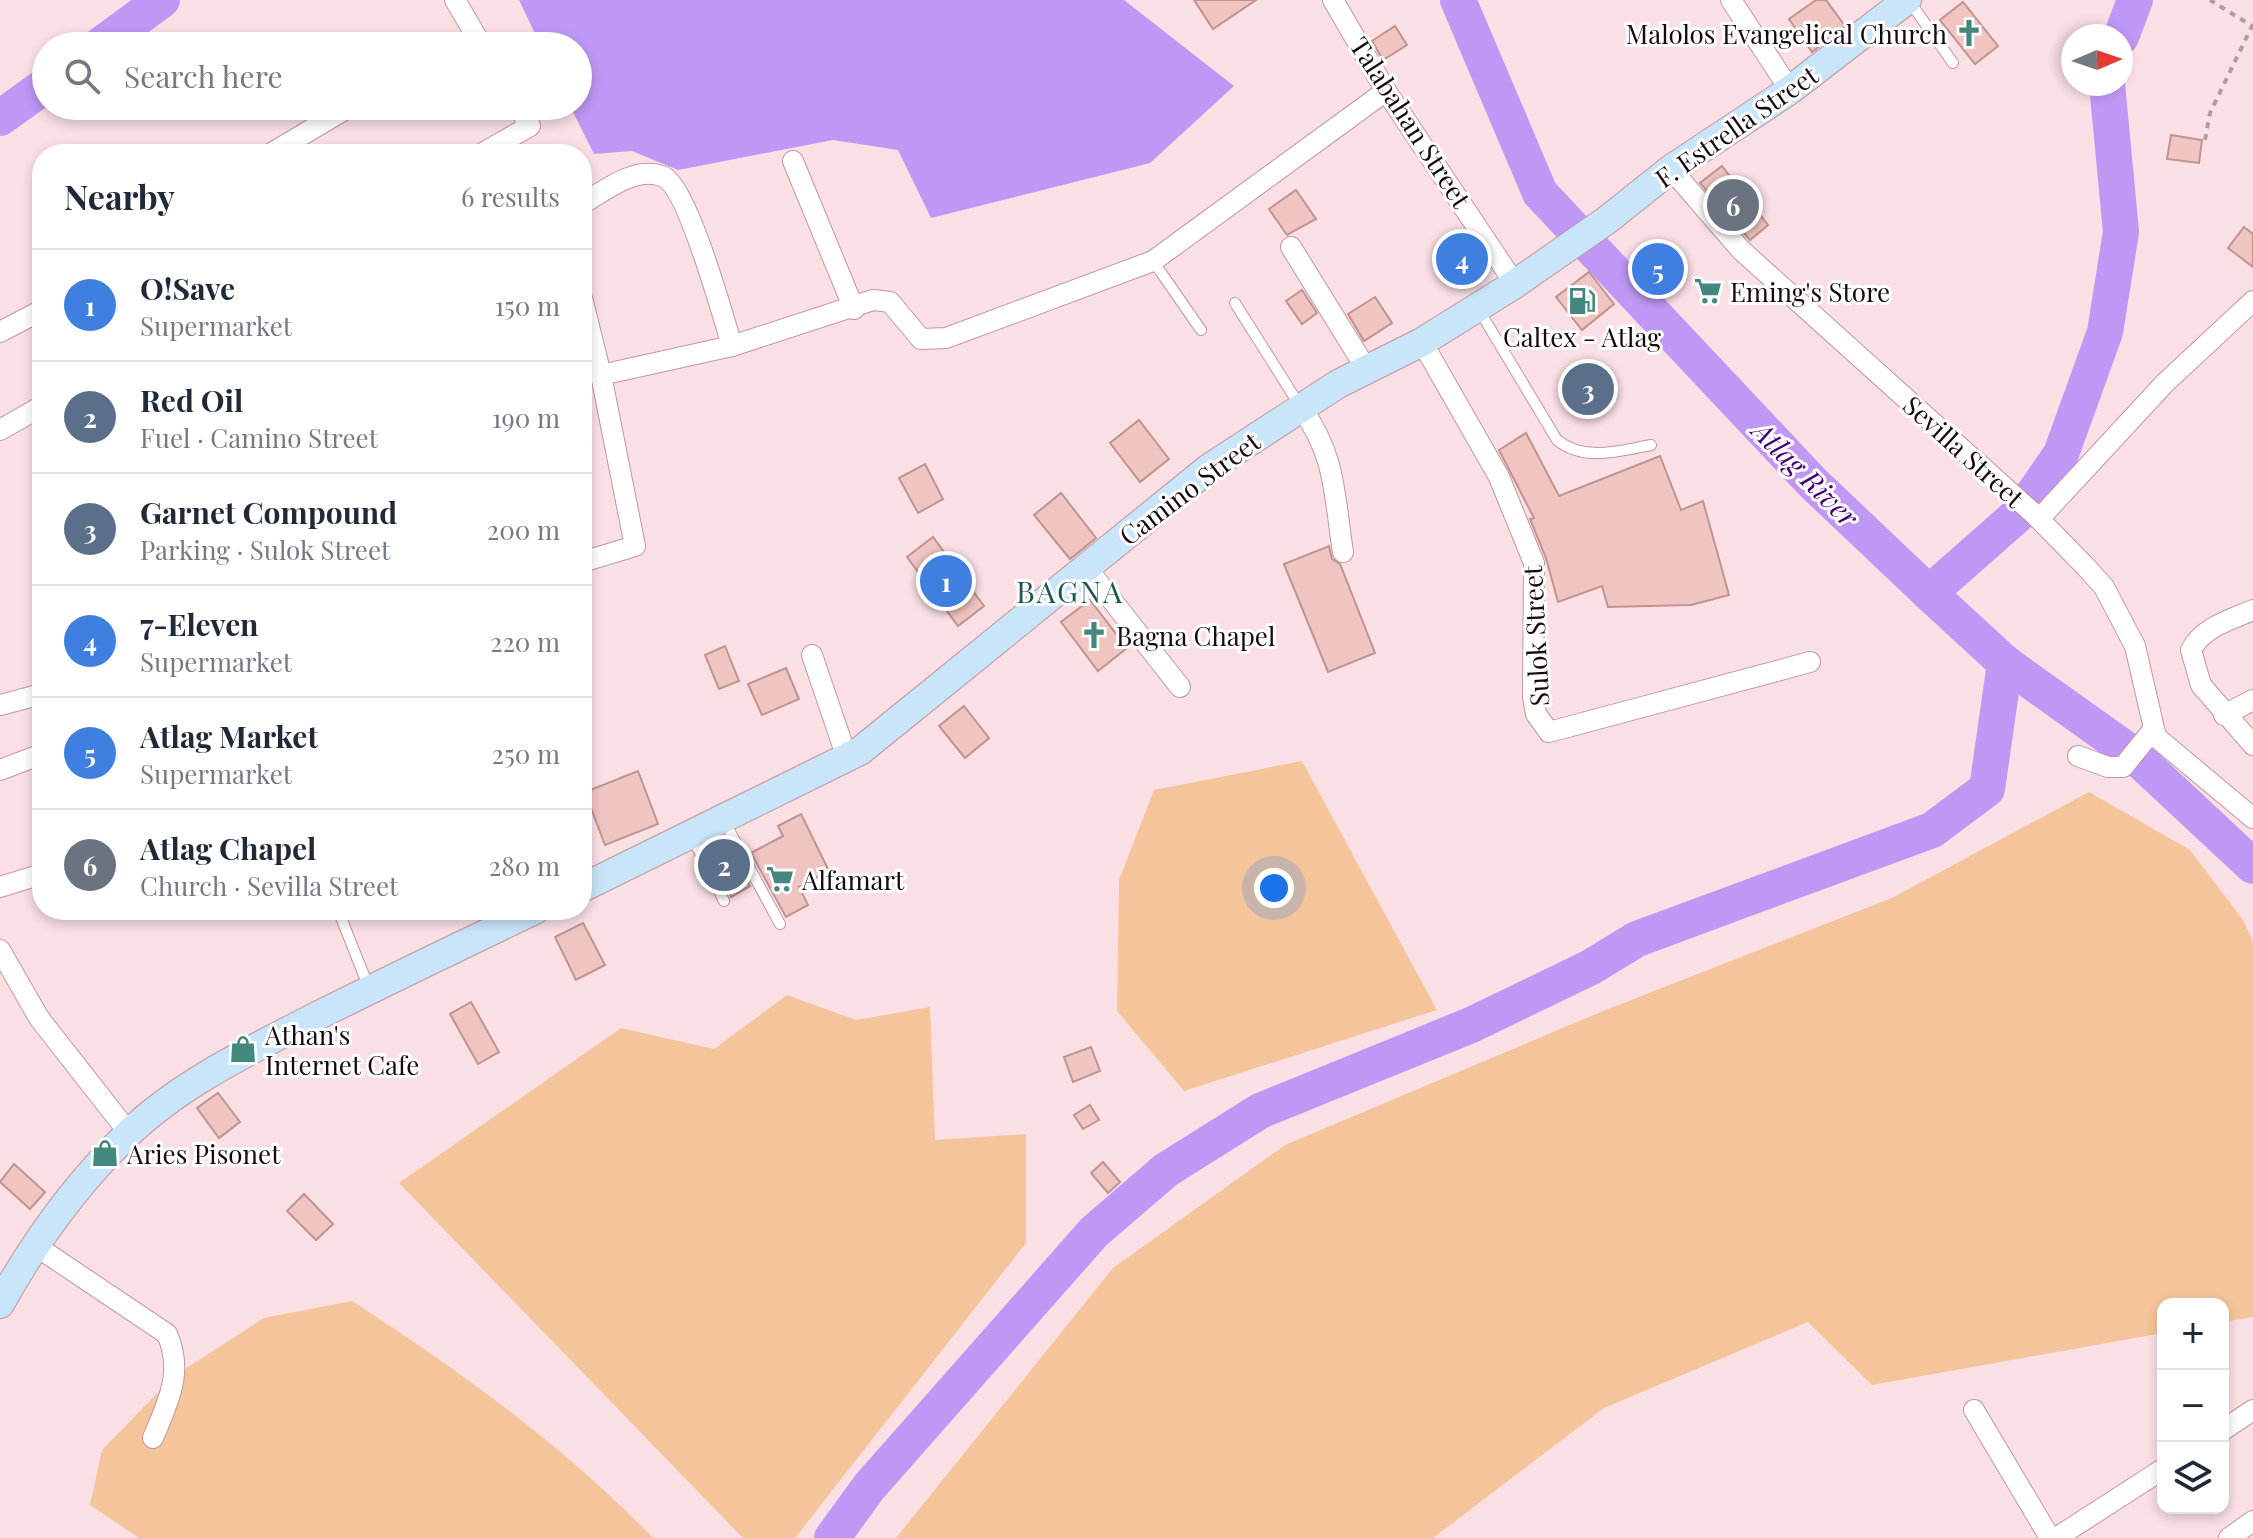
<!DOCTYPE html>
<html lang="en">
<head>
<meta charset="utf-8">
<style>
	body { margin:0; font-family:"Playfair Display",serif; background:#f2f2f3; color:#1f2937 }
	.controls { position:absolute; right:24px; bottom:24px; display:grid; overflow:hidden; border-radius:16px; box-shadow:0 4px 12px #0003 }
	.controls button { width:72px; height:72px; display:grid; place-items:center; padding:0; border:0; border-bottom:2px solid #e0e1e3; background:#fff; color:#1f2937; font:40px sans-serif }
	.compass { position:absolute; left:2061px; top:24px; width:72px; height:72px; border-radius:50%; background:#fff; box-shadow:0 4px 12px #0003; rotate:88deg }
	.you { position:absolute; left:1274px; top:888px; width:28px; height:28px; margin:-20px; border:6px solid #fff; border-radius:50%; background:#1a73e8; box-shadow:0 0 0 12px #1a73e833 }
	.badge { display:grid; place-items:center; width:52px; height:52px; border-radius:50%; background:#43887e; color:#fff; font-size:26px; font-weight:700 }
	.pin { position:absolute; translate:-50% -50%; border:4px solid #fff; box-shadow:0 2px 8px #0006 }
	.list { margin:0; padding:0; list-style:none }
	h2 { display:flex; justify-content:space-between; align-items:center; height:104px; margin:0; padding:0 32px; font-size:34px }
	h2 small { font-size:26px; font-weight:400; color:#747a83 }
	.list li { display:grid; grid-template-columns:52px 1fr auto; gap:24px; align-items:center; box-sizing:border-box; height:112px; padding:0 32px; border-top:2px solid #e0e1e3 }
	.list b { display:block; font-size:30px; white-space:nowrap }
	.list p { margin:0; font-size:26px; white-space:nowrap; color:#747a83 }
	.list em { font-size:26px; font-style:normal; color:#747a83 }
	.icon { flex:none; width:44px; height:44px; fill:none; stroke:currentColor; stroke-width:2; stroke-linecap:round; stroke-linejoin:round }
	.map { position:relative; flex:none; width:2253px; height:1538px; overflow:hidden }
	.search { position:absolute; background:#fff; box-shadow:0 4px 12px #0003; left:32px; top:32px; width:560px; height:88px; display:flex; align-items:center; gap:20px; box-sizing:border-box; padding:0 28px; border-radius:44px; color:#747a83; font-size:30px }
	.panel { position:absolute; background:#fff; box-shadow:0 4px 12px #0003; left:32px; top:144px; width:560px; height:776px; border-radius:32px }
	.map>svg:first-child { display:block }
	.green { fill:#f4c59b }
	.water { fill:#bf97f4 }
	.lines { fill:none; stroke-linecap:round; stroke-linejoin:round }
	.river { stroke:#bf97f4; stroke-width:36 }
	.building { fill:#f0c4c1; stroke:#be9491; stroke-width:2 }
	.service-casing { stroke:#c197a1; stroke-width:12 }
	.minor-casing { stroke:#c197a1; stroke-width:22 }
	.secondary-casing { stroke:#c197a1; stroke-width:30 }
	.path { stroke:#b29ba1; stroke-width:4; stroke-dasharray:6 6; stroke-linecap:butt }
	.service { stroke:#fff; stroke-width:10 }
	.minor { stroke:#fff; stroke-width:20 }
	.secondary { stroke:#c8e5f9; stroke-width:28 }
	.labels { text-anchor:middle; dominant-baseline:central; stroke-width:6; stroke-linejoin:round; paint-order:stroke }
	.poi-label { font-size:26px; fill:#17090d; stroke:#fff; text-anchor:start }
	.street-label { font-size:26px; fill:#17090d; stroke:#fff }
	.water-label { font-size:28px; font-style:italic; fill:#440074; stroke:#fff }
	.quarter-label { font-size:30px; letter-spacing:2px; fill:#1f5850; stroke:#fff }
</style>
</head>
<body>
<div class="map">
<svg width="2253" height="1538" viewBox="0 0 2253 1538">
	<rect width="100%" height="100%" fill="#fadfe5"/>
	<g class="green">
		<path d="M1302,761L1437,1010L1184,1091L1117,1011L1119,880L1154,790Z"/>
		<path d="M2089,792L2190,850L2243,920L2253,941V1317L2223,1322V1304H2163V1333L1872,1385L1808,1322L1604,1408L1433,1538H896L1113,1268L1285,1145L1603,1011L1892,898Z"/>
		<path d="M787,995L856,1020L930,1007L935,1140L1026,1134V1243L795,1538H743L399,1183L621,1028L714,1049Z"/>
		<path d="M352,1301C460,1371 563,1445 653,1538H139L90,1505L102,1450L174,1376L264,1318Z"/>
	</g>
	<path class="water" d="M519,0H1124L1234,86L1150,163L931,218L898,150L833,140L678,170L632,151L594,154L570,106H578V46H541Z"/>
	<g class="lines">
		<g class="river">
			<path d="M1458,0L1540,193L1812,482L1929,593L2005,663L2134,755L2253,866"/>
			<path d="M2121,37L2135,0"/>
			<path d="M99,46L162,0"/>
			<path d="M0,118L46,85"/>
			<path d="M1929,593L2021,512L2061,454L2105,332L2121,232L2107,84"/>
			<path d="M832,1538L869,1487L1094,1232L1166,1170L1260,1111L1471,1025L1591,967L1637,939L1932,830L1987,789L2005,663"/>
		</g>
	</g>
	<g class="building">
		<path d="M1194,0H1256L1213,29Z"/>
		<path d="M1816,0H1826L1845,26L1812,52L1789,19Z"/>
		<path d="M1963,2L1998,46L1975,64L1940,20Z"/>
		<path d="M1395,26L1407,45L1383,60L1372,41Z"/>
		<path d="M2171,135L2202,140L2199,163L2167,159Z"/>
		<path d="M1722,166L1768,225L1750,240L1700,183Z"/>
		<path d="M1296,190L1316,219L1287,235L1269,209Z"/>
		<path d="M2244,227L2253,234V267L2228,248Z"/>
		<path d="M1460,230L1487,272L1463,286L1436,246Z"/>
		<path d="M1589,272L1614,304L1582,330L1556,297Z"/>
		<path d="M1302,290L1317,313L1302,324L1286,301Z"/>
		<path d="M1375,297L1392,323L1364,341L1348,314Z"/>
		<path d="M1139,420L1169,459L1140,482L1110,443Z"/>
		<path d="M1526,433L1559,496L1660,456L1681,510L1703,501L1729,595L1691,605L1608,607L1602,586L1558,602L1546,558L1530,519L1534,518L1499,450Z"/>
		<path d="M925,464L943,499L918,513L899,478Z"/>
		<path d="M1061,493L1096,538L1070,559L1034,515Z"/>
		<path d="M933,537L984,606L958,626L907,557Z"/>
		<path d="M1329,546L1332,559L1340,564L1375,653L1328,672L1284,564Z"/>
		<path d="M1090,600L1127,648L1098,671L1061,622Z"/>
		<path d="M725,646L739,681L719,689L705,655Z"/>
		<path d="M786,668L799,699L762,715L748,684Z"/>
		<path d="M964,706L989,738L965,758L939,726Z"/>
		<path d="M638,771L658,824L605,845L585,792Z"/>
		<path d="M801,814L829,871L799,887L808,905L786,917L751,853L783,836L778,826Z"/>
		<path d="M728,854L733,863L737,861L750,886L731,897L713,862Z"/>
		<path d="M583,923L605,965L576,980L555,937Z"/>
		<path d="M471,1002L499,1052L478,1064L450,1014Z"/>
		<path d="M1091,1047L1100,1071L1073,1082L1064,1057Z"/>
		<path d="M218,1093L240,1122L219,1138L197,1108Z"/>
		<path d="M1090,1105L1099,1120L1083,1129L1074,1115Z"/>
		<path d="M1103,1162L1120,1182L1108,1193L1091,1173Z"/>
		<path d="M14,1164L45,1192L30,1209L0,1182Z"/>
		<path d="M304,1194L333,1224L316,1240L287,1211Z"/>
	</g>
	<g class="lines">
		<g class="service-casing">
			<g id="service">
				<path d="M1910,2L1953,63"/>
				<path d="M1153,261L1201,330"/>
				<path d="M1235,303L1300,406"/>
				<path d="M1479,310L1557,440C1584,462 1619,451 1651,445"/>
				<path d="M724,821L780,924"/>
				<path d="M692,837L724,901"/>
				<path d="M338,910L369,988"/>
			</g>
		</g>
		<g class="minor-casing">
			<g id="minor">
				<path d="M455,0L482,46"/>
				<path d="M1333,0L1386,91L1515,284"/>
				<path d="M1731,0L1790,90"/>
				<path d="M270,154L351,106"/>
				<path d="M481,154L530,126L518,106"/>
				<path d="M793,161L854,309"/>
				<path d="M1671,169L1741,250L2033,513L2086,567L2104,587L2135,646L2156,737L2253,818"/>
				<path d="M582,204C604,191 635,166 662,176C687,185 723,316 732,346"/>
				<path d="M1291,247L1367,370"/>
				<path d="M582,298L601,375"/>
				<path d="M0,332L42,310"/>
				<path d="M1422,342L1499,477L1534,563L1533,697L1536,714L1549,732L1810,662"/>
				<path d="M1301,408C1336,455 1334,495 1343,552"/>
				<path d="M0,430L42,406"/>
				<path d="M2039,519L2165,383L2253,301"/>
				<path d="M582,562L635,546L601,375L732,346L873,300L890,302L921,339L946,338L1153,261L1386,91"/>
				<path d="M1086,567L1180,687"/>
				<path d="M2253,610C2230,620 2203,627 2191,650L2201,685L2253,745"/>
				<path d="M812,655L847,758"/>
				<path d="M0,705L42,694"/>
				<path d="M2224,715L2253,700"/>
				<path d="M2078,756L2108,767H2123L2152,731"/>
				<path d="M0,770L42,754"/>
				<path d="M0,887L42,874"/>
				<path d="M0,950L39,1018L129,1133"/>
				<path d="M33,1244L167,1334C184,1372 168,1402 153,1438"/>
				<path d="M1974,1410L2050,1538"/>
				<path d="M2223,1430L2253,1410"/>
				<path d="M2056,1538L2163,1469"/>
				<path d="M2229,1538L2253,1521"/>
			</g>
		</g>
		<g class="secondary-casing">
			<g id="secondary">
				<path d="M582,888L860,751L1209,468L1338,384L1422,342L1515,284L1607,220L1671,169L1790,90L1907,0"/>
				<path d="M0,1304C35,1241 75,1185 127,1135C178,1085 249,1051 311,1019C385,982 460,946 535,910"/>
			</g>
		</g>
		<path class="path" d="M2205,140L2210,113L2252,26L2210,0"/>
		<use href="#service" class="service"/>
		<use href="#minor" class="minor"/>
		<use href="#secondary" class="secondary"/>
	</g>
	<defs>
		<g id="church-bare" transform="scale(2.16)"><path d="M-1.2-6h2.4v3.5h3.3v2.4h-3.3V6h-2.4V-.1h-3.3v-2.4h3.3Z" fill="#43887e" stroke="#fff" stroke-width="2.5" paint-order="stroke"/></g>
		<g id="supermarket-bare" transform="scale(2.16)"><path d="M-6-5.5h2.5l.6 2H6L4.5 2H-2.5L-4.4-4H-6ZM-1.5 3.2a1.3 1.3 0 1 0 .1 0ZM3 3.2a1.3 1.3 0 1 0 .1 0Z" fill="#43887e" stroke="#fff" stroke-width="2.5" paint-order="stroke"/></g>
		<g id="fuel-bare" transform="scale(2.16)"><path d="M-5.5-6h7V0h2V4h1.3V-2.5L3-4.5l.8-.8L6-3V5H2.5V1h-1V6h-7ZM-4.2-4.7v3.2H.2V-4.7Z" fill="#43887e" stroke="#fff" stroke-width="2.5" paint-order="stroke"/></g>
		<g id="shop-bare" transform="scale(2.16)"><path d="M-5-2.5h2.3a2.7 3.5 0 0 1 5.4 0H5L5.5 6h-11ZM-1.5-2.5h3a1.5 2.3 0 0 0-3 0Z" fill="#43887e" stroke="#fff" stroke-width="2.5" paint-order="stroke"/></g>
	</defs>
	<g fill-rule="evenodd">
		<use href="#church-bare" x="1969" y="33"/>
		<use href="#supermarket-bare" x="1708" y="291"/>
		<use href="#fuel-bare" x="1582" y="301"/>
		<use href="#church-bare" x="1094" y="635"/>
		<use href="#supermarket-bare" x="780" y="879"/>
		<use href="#shop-bare" x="243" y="1049"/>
		<use href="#shop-bare" x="105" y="1153"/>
	</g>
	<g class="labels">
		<g class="poi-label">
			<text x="1947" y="33" text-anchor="end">Malolos Evangelical Church</text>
			<text x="1730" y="291">Eming's Store</text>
			<text x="1582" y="336" text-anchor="middle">Caltex - Atlag</text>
			<text x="1116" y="635">Bagna Chapel</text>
			<text x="802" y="879">Alfamart</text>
			<text x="265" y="1034">Athan's<tspan x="265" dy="30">Internet Cafe</tspan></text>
			<text x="127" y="1153">Aries Pisonet</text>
		</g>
		<g class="street-label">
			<text transform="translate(1411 122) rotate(57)">Talabahan Street</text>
			<text transform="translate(1736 126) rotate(-35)">F. Estrella Street</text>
			<text transform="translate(1964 451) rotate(42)">Sevilla Street</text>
			<text transform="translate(1189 488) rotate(-37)">Camino Street</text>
			<text transform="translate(1535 636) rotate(-93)">Sulok Street</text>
		</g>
		<g class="water-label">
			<text transform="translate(1806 473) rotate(45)">Atlag River</text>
		</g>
		<g class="quarter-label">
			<text x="1070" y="591">BAGNA</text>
		</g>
	</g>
</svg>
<div class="controls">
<button>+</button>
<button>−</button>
<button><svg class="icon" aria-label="layers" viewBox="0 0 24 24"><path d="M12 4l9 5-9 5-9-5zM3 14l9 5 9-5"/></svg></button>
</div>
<svg class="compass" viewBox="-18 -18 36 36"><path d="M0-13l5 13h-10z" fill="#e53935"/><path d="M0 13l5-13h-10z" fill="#747a83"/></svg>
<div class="you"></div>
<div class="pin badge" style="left:946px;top:581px;background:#3f7fe0">1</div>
<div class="pin badge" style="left:724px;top:865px;background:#5c6f8a">2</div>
<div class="pin badge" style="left:1588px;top:389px;background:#5c6f8a">3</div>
<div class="pin badge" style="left:1462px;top:259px;background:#3f7fe0">4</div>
<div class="pin badge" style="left:1658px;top:269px;background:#3f7fe0">5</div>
<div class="pin badge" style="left:1733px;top:205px;background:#6b7280">6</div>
<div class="search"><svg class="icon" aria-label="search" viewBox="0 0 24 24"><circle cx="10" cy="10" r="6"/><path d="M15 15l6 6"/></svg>Search here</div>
<section class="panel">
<h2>Nearby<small>6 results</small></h2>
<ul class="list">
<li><span class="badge" style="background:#3f7fe0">1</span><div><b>O!Save</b><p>Supermarket</p></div><em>150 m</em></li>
<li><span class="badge" style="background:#5c6f8a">2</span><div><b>Red Oil</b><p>Fuel · Camino Street</p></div><em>190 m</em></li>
<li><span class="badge" style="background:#5c6f8a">3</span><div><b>Garnet Compound</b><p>Parking · Sulok Street</p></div><em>200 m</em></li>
<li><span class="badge" style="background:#3f7fe0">4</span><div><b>7-Eleven</b><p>Supermarket</p></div><em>220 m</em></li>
<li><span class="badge" style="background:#3f7fe0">5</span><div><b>Atlag Market</b><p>Supermarket</p></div><em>250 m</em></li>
<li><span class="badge" style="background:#6b7280">6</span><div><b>Atlag Chapel</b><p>Church · Sevilla Street</p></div><em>280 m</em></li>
</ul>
</section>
</div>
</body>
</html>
